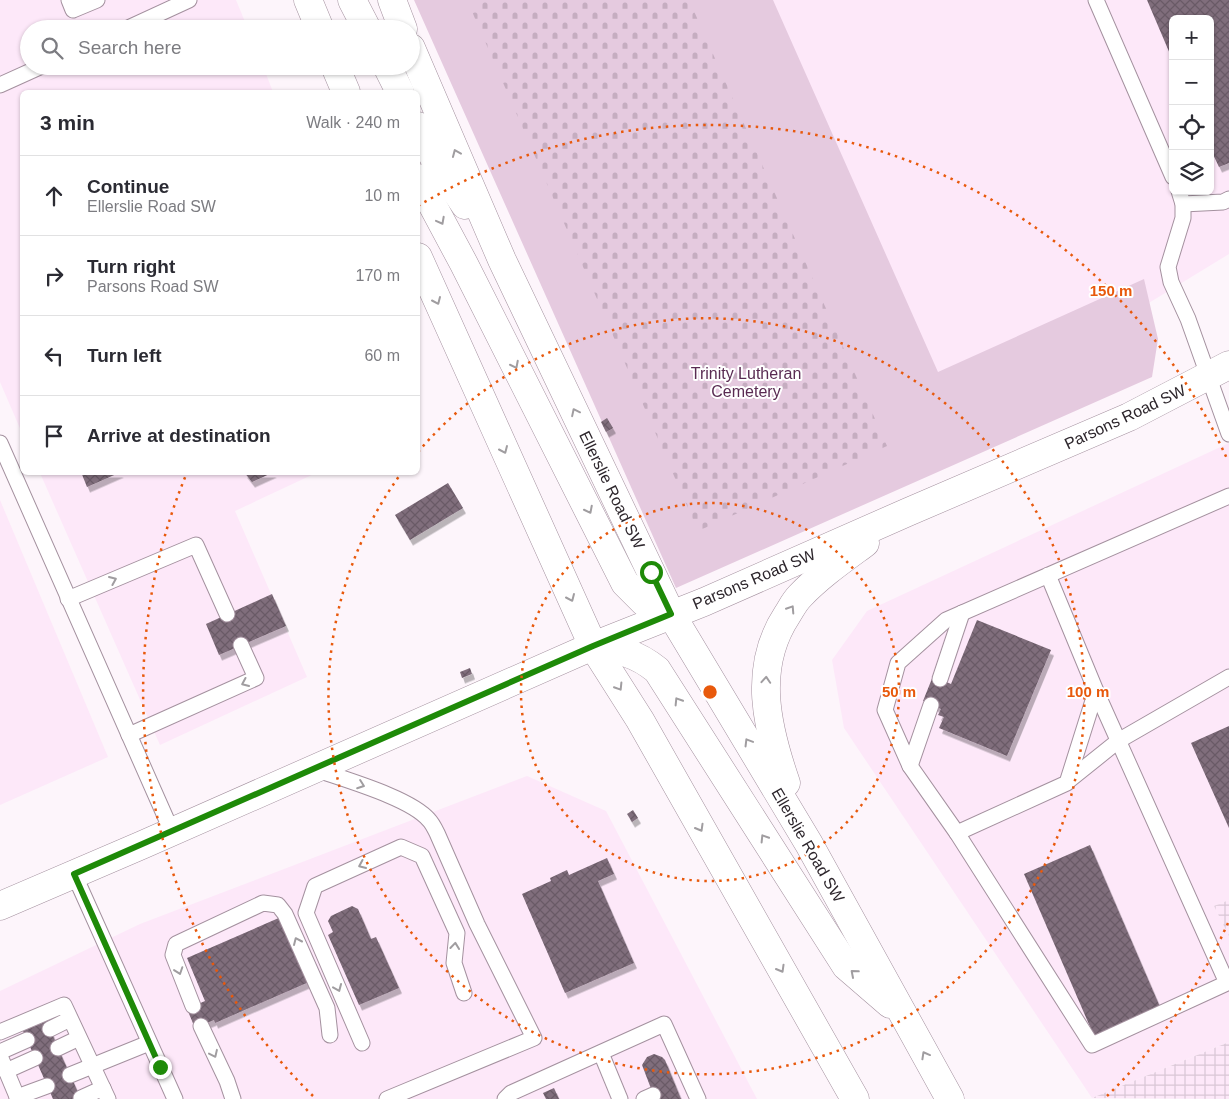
<!DOCTYPE html>
<html lang="en">
<head>
<meta charset="utf-8">
<style>
	body { margin:0; font-family:Arial,sans-serif; background:#f2f2f3; color:#2b2b33 }
	.controls { position:absolute; right:15px; top:15px; display:grid; overflow:hidden; border-radius:8px; box-shadow:0 1px 4px #0004 }
	.controls button { width:45px; height:45px; display:grid; place-items:center; padding:0; border:0; border-bottom:1px solid #e1e1e2; background:#fff; color:#2b2b33; font:25px sans-serif }
	.stop { position:absolute; width:15px; height:15px; margin:-11px; border:4px solid #1e8a08; border-radius:50%; background:#fff }
	.stop.end { background:#1e8a08; border-color:#fff; box-shadow:0 1px 5px #0008 }
	.list { margin:0; padding:0; list-style:none }
	h2 { display:flex; justify-content:space-between; align-items:center; height:65px; margin:0; padding:0 20px; font-size:21px }
	h2 small { font-size:16px; font-weight:400; color:#7c7c81 }
	.list li { display:grid; grid-template-columns:32px 1fr auto; gap:15px; align-items:center; box-sizing:border-box; height:80px; padding:0 20px; border-top:1px solid #e1e1e2 }
	.list b { display:block; font-size:19px; white-space:nowrap }
	.list p { margin:0; font-size:16px; white-space:nowrap; color:#7c7c81 }
	.list em { font-size:16px; font-style:normal; color:#7c7c81 }
	.icon { flex:none; width:28px; height:28px; fill:none; stroke:currentColor; stroke-width:2; stroke-linecap:round; stroke-linejoin:round }
	.map { position:relative; flex:none; width:1229px; height:1099px; overflow:hidden }
	.search { position:absolute; background:#fff; box-shadow:0 1px 4px #0004; left:20px; top:20px; width:400px; height:55px; display:flex; align-items:center; gap:12px; box-sizing:border-box; padding:0 18px; border-radius:28px; color:#7c7c81; font-size:19px }
	.panel { position:absolute; background:#fff; box-shadow:0 1px 4px #0004; left:20px; top:90px; width:400px; height:385px; border-radius:8px }
	.map>svg:first-child { display:block }
	.built { fill:#fde8f9; fill-rule:evenodd }
	.industrial { fill:url(#industrial-grid) }
	.green { fill:#e5cadf }
	.cemetery { fill:url(#cemetery-stones) }
	.building { fill:url(#building-cross-hatch); filter:url(#shadow) }
	.lines { fill:none; stroke-linecap:round; stroke-linejoin:round }
	.lane-casing { stroke:#a4919f; stroke-width:17 }
	.secondary-casing { stroke:#a4919f; stroke-width:29 }
	.lane { stroke:#fff; stroke-width:15 }
	.secondary { stroke:#fff; stroke-width:28 }
	.oneway { stroke:#a09da0 }
	.route { stroke:#1e8a08; stroke-width:6 }
	.ring { fill:none; stroke:#e8590c; stroke-width:2.5; stroke-dasharray:2.5 5 }
	.labels { text-anchor:middle; dominant-baseline:central; stroke-width:4; stroke-linejoin:round; paint-order:stroke }
	.park-label { font-size:16px; fill:#592b52; stroke:#fff }
	.street-label { font-size:16px; fill:#2d262c; stroke:#fff }
	.centre { fill:#e8590c; stroke:#fff; stroke-width:2.5 }
	.ring-label { font-size:15px; text-anchor:middle; font-weight:bold; fill:#e8590c; stroke:#fff; stroke-width:4; stroke-linejoin:round; paint-order:stroke }
</style>
</head>
<body>
<div class="map">
<svg width="1229" height="1099" viewBox="0 0 1229 1099">
	<defs>
		<pattern id="industrial-grid" width="8" height="8" patternUnits="userSpaceOnUse" patternTransform="scale(1.25)"><rect width="8" height="8" fill="#fde8f9"/><path d="M0 4h8M4 0v8" fill="none" stroke="#d9c7d6"/></pattern>
		<pattern id="cemetery-stones" width="16" height="16" patternUnits="userSpaceOnUse" patternTransform="scale(1.25)"><rect width="16" height="16" fill="#e5cadf"/><path d="M2 7V4a2 2 0 0 1 4 0v3zM10 15v-3a2 2 0 0 1 4 0v3z" fill="#c5adc0"/></pattern>
		<pattern id="building-cross-hatch" width="8" height="8" patternUnits="userSpaceOnUse" patternTransform="scale(1.25)"><rect width="8" height="8" fill="#806e7c"/><path d="M0 0l8 8M0 8l8-8" fill="none" stroke="#695a66"/></pattern>
		<filter id="shadow"><feDropShadow dx="3" dy="5.5" stdDeviation="0" flood-color="#0004"/></filter>
	</defs>
	<rect width="100%" height="100%" fill="#fdf5fb"/>
	<g class="built">
		<path d="M0,0H236L248,29H29V66H263L273,92H22V433L0,382Z"/>
		<path d="M689,0H1229V254L1098,334L882,434ZM1173,19H1210V191H1173Z"/>
		<path d="M1229,443V900L1214,906L1229,936V1042L1092,1098L844,728L832,660L867,611Z"/>
		<path d="M40,473H316L235,511L307,677L160,745Z"/>
		<path d="M0,500L108,757L0,805Z"/>
		<path d="M527,776L606,811L757,1099H0V991L140,924Z"/>
	</g>
	<g class="industrial">
		<path d="M1229,900V936L1214,906Z"/>
		<path d="M1229,1042V1099L1092,1098Z"/>
	</g>
	<path class="green" d="M414,0H773L938,372L1144,279L1158,339L1152,377L676,588Z"/>
	<path class="cemetery" d="M467,0H689L887,446L698,531Z"/>
	<g class="building">
		<path d="M1147,0H1229V163L1219,167L1210,148V19H1173V61Z"/>
		<path d="M607,418L613,428L606,432L601,422Z"/>
		<path d="M81,472H121L87,487Z"/>
		<path d="M244,472H274L252,482Z"/>
		<path d="M448,483L463,508L410,540L395,515Z"/>
		<path d="M272,594L286,626L219,655L206,624Z"/>
		<path d="M977,620L1051,650L1007,756L939,728L944,717L938,715L941,709L923,701L933,676L951,684Z"/>
		<path d="M470,668L472,674L462,678L460,672Z"/>
		<path d="M1229,726V828L1191,743Z"/>
		<path d="M633,810L638,818L632,822L627,814Z"/>
		<path d="M1090,845L1160,1007L1094,1036L1024,874Z"/>
		<path d="M607,858L614,874L598,881L634,963L565,993L522,894L551,881L550,878L567,870L569,875Z"/>
		<path d="M352,906L358,909L371,939L376,937L399,988L359,1005L328,935L333,932L328,921L331,916Z"/>
		<path d="M281,917L309,982L215,1023L214,1020L195,1028L187,1009L205,1001L187,958Z"/>
		<path d="M47,1021L58,1048L81,1099H53L35,1058L23,1031Z"/>
		<path d="M654,1054L662,1057L665,1060L681,1099H655L642,1065L647,1057Z"/>
		<path d="M554,1088L559,1099H546L543,1093Z"/>
	</g>
	<g class="lines">
		<g class="lane-casing">
			<g id="lane">
				<path d="M69,0L73,10L97,0"/>
				<path d="M1096,0L1173,177"/>
				<path d="M126,29L189,0"/>
				<path d="M0,85L42,66"/>
				<path d="M1179,191L1183,204V218L1168,267L1171,282L1188,319L1229,434"/>
				<path d="M1183,204L1223,202L1229,199"/>
				<path d="M0,443L172,832"/>
				<path d="M1048,575L1096,691L1067,783L957,833L910,766L885,710L898,663L946,620L1229,496"/>
				<path d="M68,599L196,545L227,614"/>
				<path d="M940,679L962,613"/>
				<path d="M129,735L256,678L241,645"/>
				<path d="M910,766L931,705"/>
				<path d="M315,769C343,779 411,798 429,820C432,823 435,829 437,833L477,924L534,1038L387,1099"/>
				<path d="M1067,782L1118,741L1229,677"/>
				<path d="M957,833L1092,1045L1227,983L1096,691"/>
				<path d="M74,874L175,1099"/>
				<path d="M193,1006L173,955L176,944L263,903L278,905L285,914L327,1008L330,1035"/>
				<path d="M201,1026L227,1081L233,1099"/>
				<path d="M50,1029L70,1019"/>
				<path d="M0,1032L64,1005L108,1099"/>
				<path d="M362,1043L306,913L315,886L401,847L422,856L457,933L454,963L464,993"/>
				<path d="M58,1048L79,1038"/>
				<path d="M0,1052L27,1040"/>
				<path d="M601,1053L620,1099"/>
				<path d="M0,1056L18,1099"/>
				<path d="M6,1071L35,1058"/>
				<path d="M70,1075L149,1043"/>
				<path d="M17,1097L47,1086"/>
				<path d="M81,1098L103,1088"/>
				<path d="M505,1099L511,1093L664,1024L698,1099"/>
				<path d="M644,1099L653,1095"/>
			</g>
		</g>
		<g class="secondary-casing">
			<g id="secondary">
				<path d="M308,0L320,29"/>
				<path d="M352,0L367,29"/>
				<path d="M392,0L403,29"/>
				<path d="M411,48L502,260L671,614L809,844L950,1099"/>
				<path d="M335,66L346,92"/>
				<path d="M387,66L400,92"/>
				<path d="M418,126L436,162L465,205"/>
				<path d="M418,178L464,264L625,583L644,602L671,614"/>
				<path d="M418,257L593,646L640,720L855,1099"/>
				<path d="M593,646C620,650 636,653 657,670L846,966L890,1004"/>
				<path d="M786,783C767,728 752,668 787,615C791,609 794,602 800,596C819,576 842,560 865,543"/>
				<path d="M0,906L142,845L593,646L704,602L908,512L1129,417L1229,365"/>
			</g>
		</g>
		<use href="#lane" class="lane"/>
		<use href="#secondary" class="secondary"/>
	</g>
	<defs><path id="oneway-chevron" d="M-2-3.5L2.5 0L-2 3.5" fill="none" stroke-width="1.6" stroke-linecap="round" stroke-linejoin="round" transform="scale(1.25)"/></defs>
	<g class="oneway">
		<use href="#oneway-chevron" transform="translate(456 153) rotate(-113)"/>
		<use href="#oneway-chevron" transform="translate(441 221) rotate(62)"/>
		<use href="#oneway-chevron" transform="translate(437 301) rotate(66)"/>
		<use href="#oneway-chevron" transform="translate(515 365) rotate(63)"/>
		<use href="#oneway-chevron" transform="translate(575 412) rotate(-116)"/>
		<use href="#oneway-chevron" transform="translate(504 450) rotate(66)"/>
		<use href="#oneway-chevron" transform="translate(589 510) rotate(63)"/>
		<use href="#oneway-chevron" transform="translate(113 580) rotate(-23)"/>
		<use href="#oneway-chevron" transform="translate(571 598) rotate(66)"/>
		<use href="#oneway-chevron" transform="translate(791 609) rotate(-57)"/>
		<use href="#oneway-chevron" transform="translate(766 680) rotate(-86)"/>
		<use href="#oneway-chevron" transform="translate(245 683) rotate(156)"/>
		<use href="#oneway-chevron" transform="translate(619 687) rotate(58)"/>
		<use href="#oneway-chevron" transform="translate(678 701) rotate(-122)"/>
		<use href="#oneway-chevron" transform="translate(748 742) rotate(-121)"/>
		<use href="#oneway-chevron" transform="translate(361 785) rotate(20)"/>
		<use href="#oneway-chevron" transform="translate(700 828) rotate(60)"/>
		<use href="#oneway-chevron" transform="translate(764 838) rotate(-122)"/>
		<use href="#oneway-chevron" transform="translate(362 865) rotate(156)"/>
		<use href="#oneway-chevron" transform="translate(297 941) rotate(-114)"/>
		<use href="#oneway-chevron" transform="translate(455 946) rotate(-84)"/>
		<use href="#oneway-chevron" transform="translate(781 969) rotate(60)"/>
		<use href="#oneway-chevron" transform="translate(179 971) rotate(71)"/>
		<use href="#oneway-chevron" transform="translate(854 973) rotate(-139)"/>
		<use href="#oneway-chevron" transform="translate(338 988) rotate(67)"/>
		<use href="#oneway-chevron" transform="translate(214 1054) rotate(65)"/>
		<use href="#oneway-chevron" transform="translate(925 1055) rotate(-119)"/>
	</g>
	<g class="lines">
		<path class="route" d="M160,1067L74,874L593,646L671,614L651,572"/>
	</g>
	<g class="ring">
		<circle cx="710" cy="692" r="189"/>
		<path d="M418 452A378 378 0 1 1 400 475"/>
		<path d="M1228 923A567 567 0 0 1 1107 1096M313 1096A567 567 0 0 1 186 475M418 206A567 567 0 0 1 1228 461"/>
	</g>
	<g class="labels">
		<g class="park-label">
			<text x="746" y="373">Trinity Lutheran<tspan x="746" dy="18">Cemetery</tspan></text>
		</g>
		<g class="street-label">
			<text transform="translate(1125 417) rotate(-25)">Parsons Road SW</text>
			<text transform="translate(612 490) rotate(64)">Ellerslie Road SW</text>
			<text transform="translate(754 579) rotate(-23)">Parsons Road SW</text>
			<text transform="translate(808 845) rotate(60)">Ellerslie Road SW</text>
		</g>
	</g>
	<circle cx="710" cy="692" r="8" class="centre"/>
	<g class="ring-label">
		<text x="1111" y="296">150 m</text>
		<text x="899" y="697">50 m</text>
		<text x="1088" y="697">100 m</text>
	</g>
</svg>
<div class="controls">
<button>+</button>
<button>−</button>
<button><svg class="icon" aria-label="locate" viewBox="0 0 24 24"><circle cx="12" cy="12" r="6"/><path d="M12 2v4M12 18v4M2 12h4M18 12h4"/></svg></button>
<button><svg class="icon" aria-label="layers" viewBox="0 0 24 24"><path d="M12 4l9 5-9 5-9-5zM3 14l9 5 9-5"/></svg></button>
</div>
<div class="stop" style="left:651px;top:572px"></div>
<div class="stop end" style="left:160px;top:1067px"></div>
<div class="search"><svg class="icon" aria-label="search" viewBox="0 0 24 24"><circle cx="10" cy="10" r="6"/><path d="M15 15l6 6"/></svg>Search here</div>
<section class="panel">
<h2>3 min<small>Walk · 240 m</small></h2>
<ul class="list">
<li><svg class="icon" aria-label="ahead" viewBox="0 0 24 24"><path d="M12 20V5M6 11l6-6 6 6"/></svg><div><b>Continue</b><p>Ellerslie Road SW</p></div><em>10 m</em></li>
<li><svg class="icon" aria-label="right" viewBox="0 0 24 24"><path d="M7 20v-9h11M14 6l5 5-5 5"/></svg><div><b>Turn right</b><p>Parsons Road SW</p></div><em>170 m</em></li>
<li><svg class="icon" aria-label="left" viewBox="0 0 24 24"><path d="M17 20v-9H6M10 6l-5 5 5 5"/></svg><div><b>Turn left</b></div><em>60 m</em></li>
<li><svg class="icon" aria-label="arrive" viewBox="0 0 24 24"><path d="M6 21V4h12l-3 4 3 4H6"/></svg><div><b>Arrive at destination</b></div></li>
</ul>
</section>
</div>
</body>
</html>
